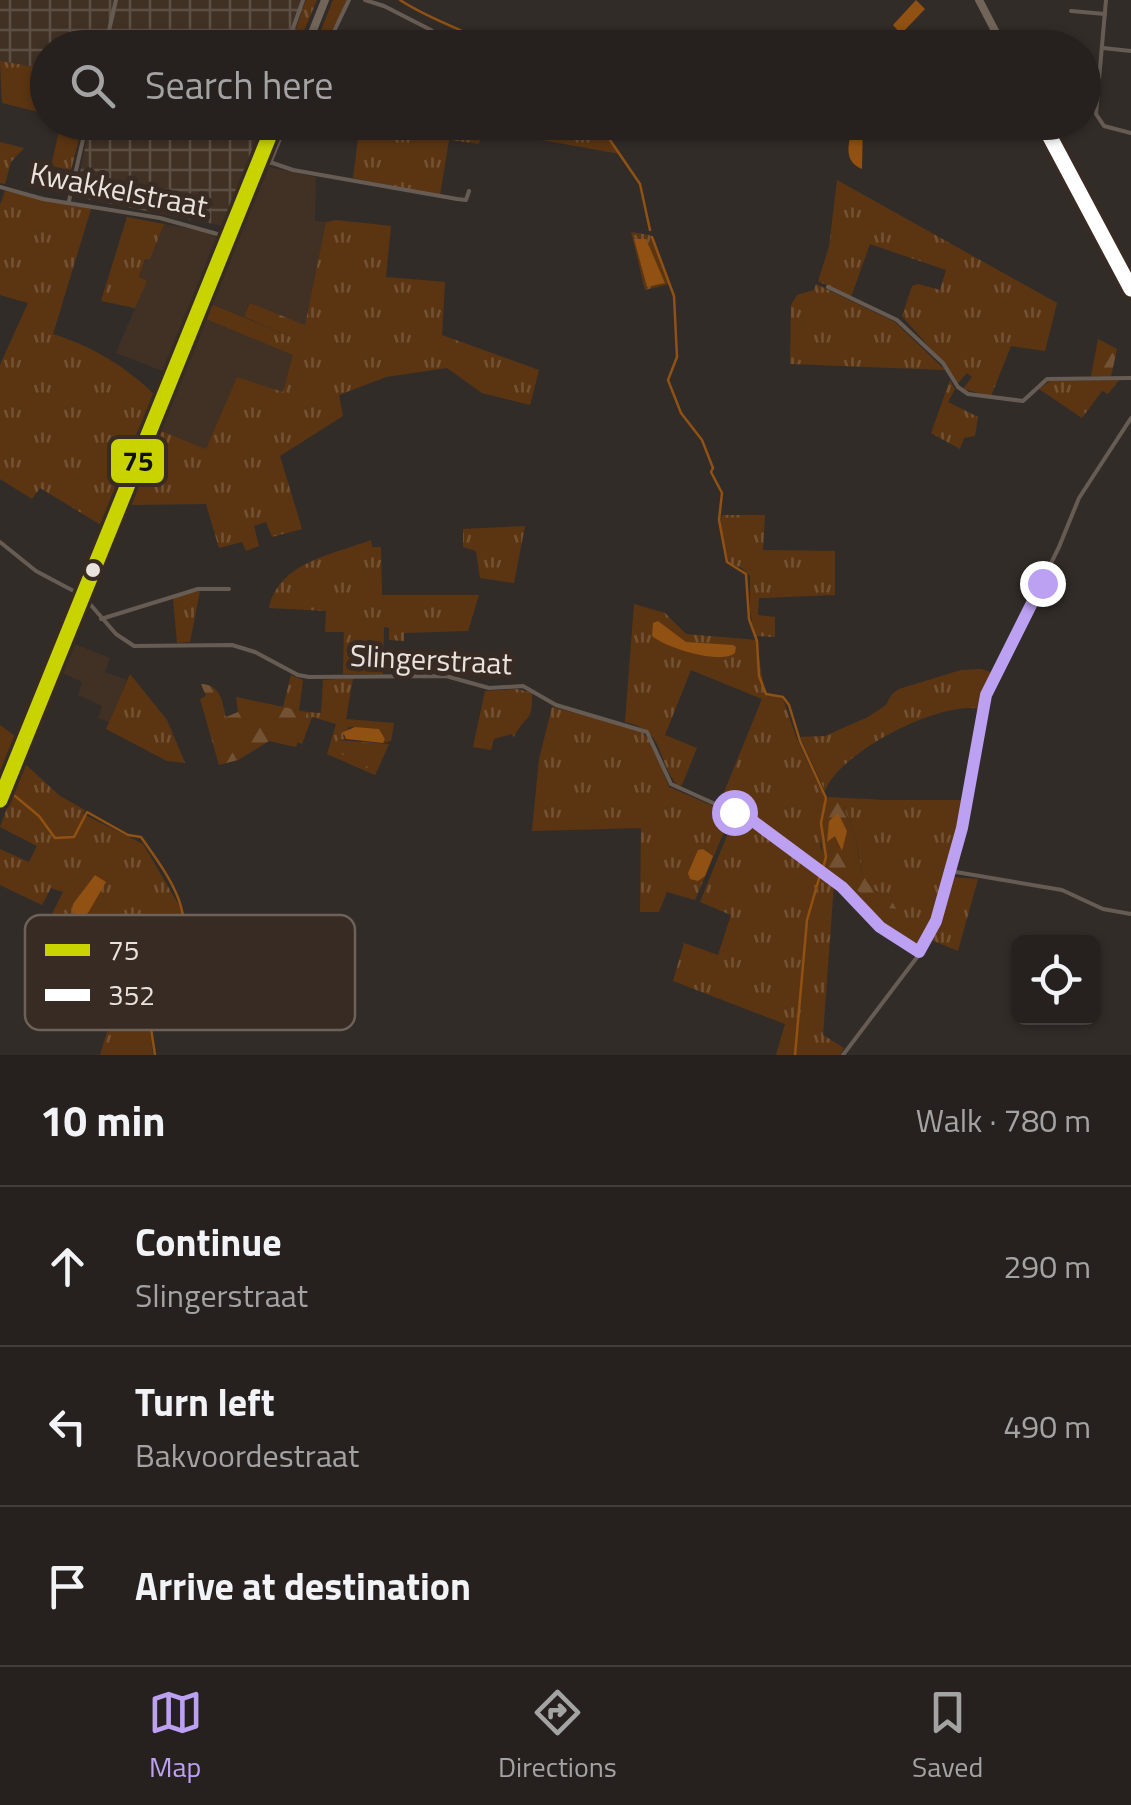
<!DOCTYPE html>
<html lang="en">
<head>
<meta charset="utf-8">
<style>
	body { margin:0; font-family:"Titillium Web",sans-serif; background:#322e2b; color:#f1f3f6 }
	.controls { position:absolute; right:30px; bottom:30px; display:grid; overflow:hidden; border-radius:15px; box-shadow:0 2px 8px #0004 }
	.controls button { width:90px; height:90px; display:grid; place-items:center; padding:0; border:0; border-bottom:2px solid #423e3c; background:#26211e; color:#f1f3f6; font:50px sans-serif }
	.stop { position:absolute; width:30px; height:30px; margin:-22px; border:8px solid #bca0f2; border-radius:50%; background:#fff }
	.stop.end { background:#bca0f2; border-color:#fff; box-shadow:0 2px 10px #0008 }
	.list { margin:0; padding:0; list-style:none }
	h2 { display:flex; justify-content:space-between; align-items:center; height:130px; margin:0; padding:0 40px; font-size:42px }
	h2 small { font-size:32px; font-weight:400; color:#a4a3a4 }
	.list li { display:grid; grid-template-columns:65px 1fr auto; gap:30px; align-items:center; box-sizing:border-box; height:160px; padding:0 40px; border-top:2px solid #423e3c }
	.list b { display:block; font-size:38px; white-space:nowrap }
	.list p { margin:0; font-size:32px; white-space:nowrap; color:#a4a3a4 }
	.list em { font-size:32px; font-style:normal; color:#a4a3a4 }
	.icon { flex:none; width:55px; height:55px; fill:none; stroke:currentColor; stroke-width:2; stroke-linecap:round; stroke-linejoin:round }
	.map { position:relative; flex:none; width:1131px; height:1055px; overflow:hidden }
	.search { position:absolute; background:#26211e; box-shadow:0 2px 8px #0004; left:30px; right:30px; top:30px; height:110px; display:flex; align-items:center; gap:25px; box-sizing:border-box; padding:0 35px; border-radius:55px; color:#a4a3a4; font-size:38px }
	.sheet { height:610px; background:#26211e }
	nav { display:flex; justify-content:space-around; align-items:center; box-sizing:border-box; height:140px; border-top:2px solid #423e3c; background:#26211e; font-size:28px; color:#a4a3a4 }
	nav a { display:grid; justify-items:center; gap:5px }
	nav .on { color:#bca0f2 }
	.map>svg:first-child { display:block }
	.built { fill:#413125 }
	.industrial { fill:url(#industrial-grid) }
	.grass { fill:url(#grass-tufts) }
	.forest { fill:url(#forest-firs) }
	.water { fill:#905113 }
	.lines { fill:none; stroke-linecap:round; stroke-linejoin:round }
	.stream { stroke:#905113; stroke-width:2.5 }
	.minor { stroke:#665c54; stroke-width:4 }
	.primary { stroke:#716459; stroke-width:8 }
	.bus-1-casing { stroke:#372b23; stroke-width:22 }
	.bus-2-casing { stroke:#372b23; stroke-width:22 }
	.bus-1 { stroke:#c8d300; stroke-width:15 }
	.bus-2 { stroke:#fff; stroke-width:15 }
	.route { stroke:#bca0f2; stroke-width:12 }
	.bus-dot { fill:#eae2dc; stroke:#372b23; stroke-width:4 }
	.labels { text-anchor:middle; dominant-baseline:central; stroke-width:10; stroke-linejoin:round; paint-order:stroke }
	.street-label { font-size:30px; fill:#eae2dc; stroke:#372b23 }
	.key { fill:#372b23; stroke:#6d625a; stroke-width:2.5 }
	.key-label { font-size:28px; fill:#eae2dc }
	.line-badge { stroke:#372b23; stroke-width:4 }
	.pale-badge-label { font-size:28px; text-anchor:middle; font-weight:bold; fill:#111 }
</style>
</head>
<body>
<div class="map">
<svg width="1131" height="1055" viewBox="0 0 1131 1055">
	<defs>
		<pattern id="industrial-grid" width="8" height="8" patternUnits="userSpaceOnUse" patternTransform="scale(2.5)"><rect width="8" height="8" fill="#413125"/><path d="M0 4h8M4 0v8" fill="none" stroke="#5d4f44"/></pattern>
		<pattern id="grass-tufts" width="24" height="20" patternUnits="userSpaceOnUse" patternTransform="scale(2.5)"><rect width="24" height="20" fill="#5b3512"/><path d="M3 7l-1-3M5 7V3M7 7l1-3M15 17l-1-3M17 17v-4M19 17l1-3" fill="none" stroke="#735234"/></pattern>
		<pattern id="forest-firs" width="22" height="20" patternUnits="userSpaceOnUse" patternTransform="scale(2.5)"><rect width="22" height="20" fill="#5b3512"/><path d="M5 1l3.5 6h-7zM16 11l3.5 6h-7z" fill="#735234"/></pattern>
	</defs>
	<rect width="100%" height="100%" fill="#322c28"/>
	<g class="built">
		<path d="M269,167L316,177L315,221L326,222L305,325L250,303L244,317L211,304Z"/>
		<path d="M164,224L211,233L219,240L165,372L116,353L146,282L139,278L146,258L150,259Z"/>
		<path d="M206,319L294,355L283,392L237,377L206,449L159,430Z"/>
		<path d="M72,643L110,658L105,672L127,680L109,722L98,718L102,706L78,695L82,682L60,672Z"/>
	</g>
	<g class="industrial">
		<path d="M0,0H306L290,47L48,48L47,69L0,61Z"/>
		<path d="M90,123H263L254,145L258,147L224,226L75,197Z"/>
	</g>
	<g class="grass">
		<path d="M306,0H317L297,47H290Z"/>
		<path d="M333,0H348L323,47L314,48Z"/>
		<path d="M0,61L47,69V114L2,103Z"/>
		<path d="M61,123H83L71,170L51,166Z"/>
		<path d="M360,123H389L448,140L452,123H485L479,144L449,140L440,195L353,178Z"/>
		<path d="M489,123H603L609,141L620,154L486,130Z"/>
		<path d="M0,142L24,148L11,162L5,184L0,183Z"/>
		<path d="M837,180L1057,303L1045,351L1011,346L991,396L963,389L972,377L967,373L957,384L946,366L902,316L912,286L918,284L940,290L946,270L870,244L851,297L818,281L829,247Z"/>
		<path d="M5,191L91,209L53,334C92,346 125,366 155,395L101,525L40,488L32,499L0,479V365L28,303L0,295V205Z"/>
		<path d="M127,217L164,224L150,259H145L139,277L147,281L135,308L101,301Z"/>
		<path d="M336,220L391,226L386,277L445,282L442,335L539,370L530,405L482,393L447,368L386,377L339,395L343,416L280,456L302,529L272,537L266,522L254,526L259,546L246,551L242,542L219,548L206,504L129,505L159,430L206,449L237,377L283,392L293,355L206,319L211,304L298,340L305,325L326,222Z"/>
		<path d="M631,232L650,235L670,284L645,290Z"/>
		<path d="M816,284L895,322L945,370L790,364L791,305L797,295L814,290Z"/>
		<path d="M950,380L955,389L948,402L978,417L975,436L964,438L960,449L931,433Z"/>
		<path d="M1119,380L1108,394L1102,391L1082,418L1039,389L1050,381Z"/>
		<path d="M722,515H765L763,550L835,551V595L759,598L758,615L775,617V637L755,636L750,611V576L742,568L729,563L720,523Z"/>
		<path d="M525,526L514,583L480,578L476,551L463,547V529Z"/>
		<path d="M371,540L372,547H381L382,595H479L468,631L404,633V641L389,640V628L384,627L383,674H343L344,632H325L326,611L269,608C279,562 332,555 371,540Z"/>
		<path d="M200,591L190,642L177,643L173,598Z"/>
		<path d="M634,604L665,613L686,634L756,640L765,694L783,699L796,737L826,801L820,846L824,859L821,870L753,818L720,802L762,699L691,670L665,735L697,748L682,785L678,786C655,759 667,731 625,722Z"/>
		<path d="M981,669L994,673L983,693L980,709C940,700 838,753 825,791L800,737L825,736L868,717L886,705L892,694L899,689L961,670Z"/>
		<path d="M130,674L167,720L185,763L167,761L106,729Z"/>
		<path d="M291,675L303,680L299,710L283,707Z"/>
		<path d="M353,678L346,719L394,723L391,741L383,743L385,739L379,729L349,727L343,736L346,739L338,740L335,751L377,771L375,775L327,754L336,724L312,717L302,744L297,742L307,712L321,713L323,680Z"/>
		<path d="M518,689L532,693C533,724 525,714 514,737L511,734L494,739L491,750L473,747L485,691Z"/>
		<path d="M552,707L640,730L652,743L669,787L729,813L730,818L695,900L667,892L659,912H640L641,828L532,831L539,759Z"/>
		<path d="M0,725L16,737L0,777Z"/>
		<path d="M24,763L60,796L85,810L83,814L143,844L180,907C189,938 168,965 149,988L102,980L64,966L72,944L43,932L63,892L51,888L42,905L0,885V849L29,862L37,846L0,827Z"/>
		<path d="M884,800H965L931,925L919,946H912L868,914L834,876L837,873L872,902L884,908L899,909L898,902C858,886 864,875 855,838C853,827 847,817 844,806L884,804Z"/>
		<path d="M735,816L750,822L834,884L823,1035L844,1048L840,1055H776L785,1024L673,981L684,943L718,955L731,915L700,902Z"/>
		<path d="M952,877L978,879L958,951L931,940Z"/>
		<path d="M121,987L145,991L153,1055H100Z"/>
	</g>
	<g class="forest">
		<path d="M250,303L305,325L298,340L244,317Z"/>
		<path d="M1098,339L1117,349L1111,377L1091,376Z"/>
		<path d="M201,684C221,685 222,701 226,717L238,712L236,697L307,712L296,747L269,741L238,760L219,765L200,699L206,696Z"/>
		<path d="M338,740L389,744L377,771L335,751L333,745Z"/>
		<path d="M829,797L884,800L885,804L844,807C847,817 853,828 855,838C863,875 859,886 898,902L901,906L899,909L884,908L872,902L837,874L834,876L821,870C827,845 811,821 829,797Z"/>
	</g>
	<g class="water">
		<path d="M916,0L925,9L901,34L893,25Z"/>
		<path d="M853,123H863L862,169C841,160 850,141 853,123Z"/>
		<path d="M634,239H646L665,283L647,287Z"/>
		<path d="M658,621L686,642L733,645L736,647L735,653C721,665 666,648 652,636L653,623Z"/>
		<path d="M355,727L379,729L385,739L383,743L346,739L343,732Z"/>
		<path d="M838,813L847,831L842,851L835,836L827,842L829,821Z"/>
		<path d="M703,849L713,856L705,876L698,881L690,879L688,873L698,850Z"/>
		<path d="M95,875L106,882L88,913L78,919L72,911L73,904Z"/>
	</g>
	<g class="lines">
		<g class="stream">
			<path d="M400,0C430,20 464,29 495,48"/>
			<path d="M605,122L610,140L640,184L650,230"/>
			<path d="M652,237L674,296L677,357L668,380L681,413L702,440L713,468L711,472L722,493L719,520L727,562L746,574L749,619L757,641L759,676L766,694L783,697L789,705L800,741L826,798L821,823L826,857L823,868"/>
			<path d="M15,796L39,816L55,838L74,837L87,812L128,835L141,837C166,873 200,914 175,958C167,972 156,983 146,996L155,1055"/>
			<path d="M795,1055L807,920L820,875"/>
		</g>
		<g class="minor">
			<path d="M365,0L384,6L431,30L436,35L434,48"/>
			<path d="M1106,0L1096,114L1104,126L1131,133"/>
			<path d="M1071,11L1105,14"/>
			<path d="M105,48L116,0"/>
			<path d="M286,48L303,0"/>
			<path d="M326,48L349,0"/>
			<path d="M1103,48L1131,51"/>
			<path d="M261,159L293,170L457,199L466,200L469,191"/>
			<path d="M270,163L287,122"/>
			<path d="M0,187L43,199L160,218L228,237"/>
			<path d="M69,201L87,122"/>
			<path d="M828,287L897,320L943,363L958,387L968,394L1023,401L1047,379L1131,378"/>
			<path d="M0,542L36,571L83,596L116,634L134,646L232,645L255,652L298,675L309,677L446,676L489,688L523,686L556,705L647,732L671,784L753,821L842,887L880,927L919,952"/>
			<path d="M101,619L198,589H229"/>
			<path d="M950,871L1062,890L1103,909L1131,914"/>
			<path d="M843,1055L927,944L937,921L962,828L986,695L1059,547L1079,498L1131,418"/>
		</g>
		<g class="primary">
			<path d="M979,0L1004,48"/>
			<path d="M306,48L325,0"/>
			<path d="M1042,122L1131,289"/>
			<path d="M0,800L275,122"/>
		</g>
		<g class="bus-1-casing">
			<path id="bus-1" d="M0,800L275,122"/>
		</g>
		<g class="bus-2-casing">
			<path id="bus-2" d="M1042,122L1131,289"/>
		</g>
		<use href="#bus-1" class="bus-1"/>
		<use href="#bus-2" class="bus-2"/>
	</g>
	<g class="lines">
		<path class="route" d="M734,812L753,821L842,887L880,927L919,952L936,921L962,828L986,695L1042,583"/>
	</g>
	<circle class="bus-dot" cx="93" cy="570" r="9"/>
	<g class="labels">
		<g class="street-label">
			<text transform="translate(119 189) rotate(11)">Kwakkelstraat</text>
			<text transform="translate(431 659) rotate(3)">Slingerstraat</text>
		</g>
	</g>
	<rect x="25" y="915" width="330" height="115" rx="15" class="key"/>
	<rect x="45" y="944" width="45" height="12" fill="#c8d300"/>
	<rect x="45" y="989" width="45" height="12" fill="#fff"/>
	<g class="key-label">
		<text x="108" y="960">75</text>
		<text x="108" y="1005">352</text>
	</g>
	<rect class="line-badge" x="109" y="437" width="57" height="48" rx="10" fill="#c8d300"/>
	<g class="pale-badge-label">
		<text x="138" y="471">75</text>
	</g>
</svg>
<div class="controls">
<button><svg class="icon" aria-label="locate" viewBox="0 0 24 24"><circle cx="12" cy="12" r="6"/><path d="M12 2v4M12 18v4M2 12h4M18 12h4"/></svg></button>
</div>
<div class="stop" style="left:734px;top:812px"></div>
<div class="stop end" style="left:1042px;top:583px"></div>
<div class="search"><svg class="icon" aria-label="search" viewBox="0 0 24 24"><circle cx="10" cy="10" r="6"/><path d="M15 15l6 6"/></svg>Search here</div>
</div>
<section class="sheet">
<h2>10 min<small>Walk · 780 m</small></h2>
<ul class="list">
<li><svg class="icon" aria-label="ahead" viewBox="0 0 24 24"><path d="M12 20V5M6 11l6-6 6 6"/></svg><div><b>Continue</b><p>Slingerstraat</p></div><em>290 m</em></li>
<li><svg class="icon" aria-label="left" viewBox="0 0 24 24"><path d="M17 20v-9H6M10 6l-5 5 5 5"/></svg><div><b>Turn left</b><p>Bakvoordestraat</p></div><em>490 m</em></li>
<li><svg class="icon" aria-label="arrive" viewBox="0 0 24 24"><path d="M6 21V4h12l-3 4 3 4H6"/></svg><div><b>Arrive at destination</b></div></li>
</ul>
</section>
<nav>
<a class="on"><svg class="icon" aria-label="map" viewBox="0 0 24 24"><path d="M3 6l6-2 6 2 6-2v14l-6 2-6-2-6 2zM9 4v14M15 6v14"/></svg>Map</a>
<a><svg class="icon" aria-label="directions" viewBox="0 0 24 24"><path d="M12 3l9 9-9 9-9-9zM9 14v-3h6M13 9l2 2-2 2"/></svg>Directions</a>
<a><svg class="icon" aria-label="saved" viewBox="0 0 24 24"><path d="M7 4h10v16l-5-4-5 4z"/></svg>Saved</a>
</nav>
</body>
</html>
